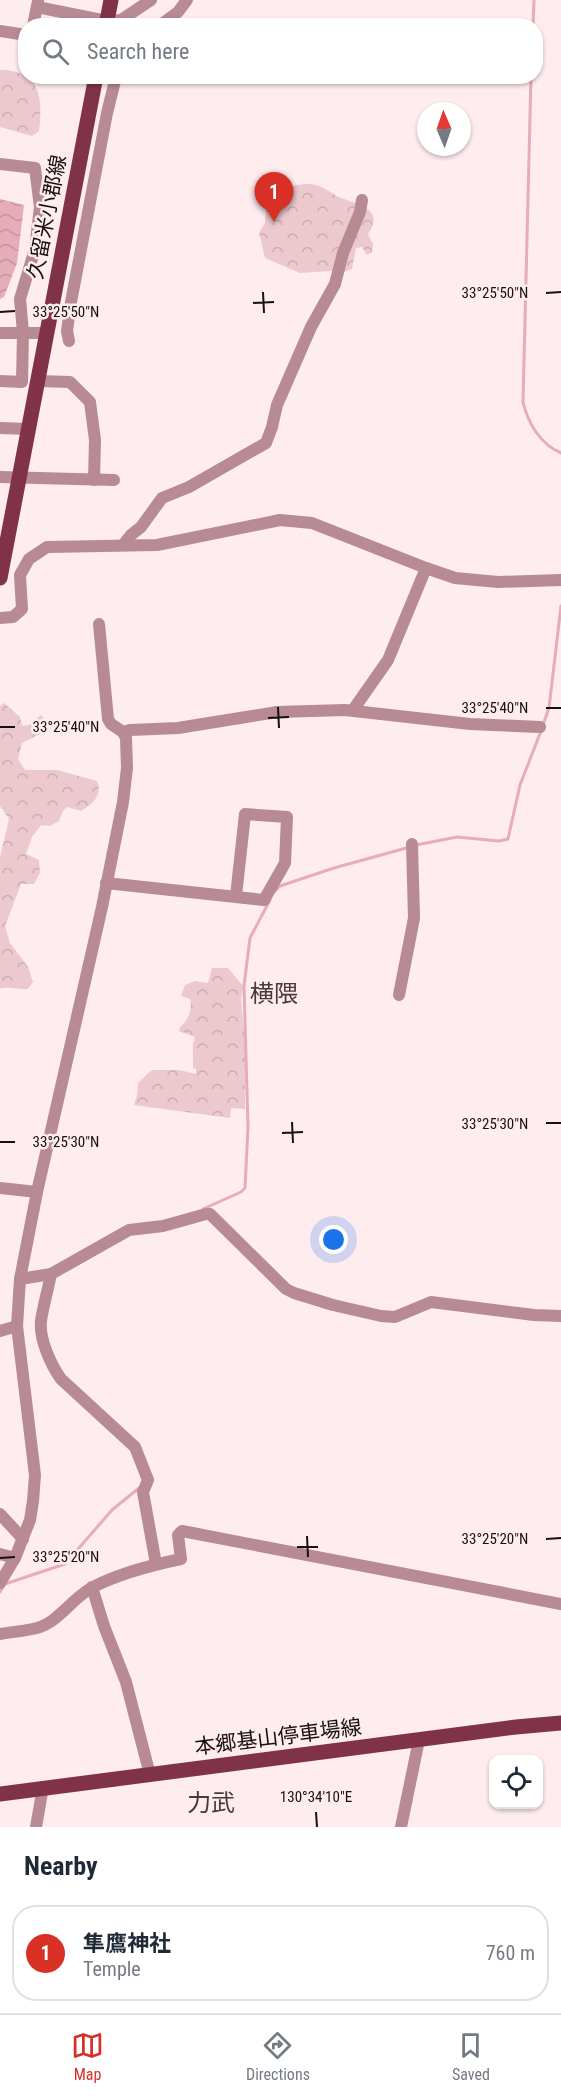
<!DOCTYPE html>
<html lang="en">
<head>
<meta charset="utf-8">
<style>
	body { margin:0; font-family:"Roboto Condensed","Noto Sans JP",sans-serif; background:#f2f2f3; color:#1f2937 }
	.controls { position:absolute; right:18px; bottom:18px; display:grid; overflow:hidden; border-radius:12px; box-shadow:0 2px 4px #0004 }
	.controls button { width:54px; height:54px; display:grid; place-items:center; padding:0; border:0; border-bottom:2px solid #e0e1e3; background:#fff; color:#1f2937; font:30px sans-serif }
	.compass { position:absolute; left:417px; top:102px; width:54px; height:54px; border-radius:50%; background:#fff; box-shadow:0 2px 4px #0004; rotate:358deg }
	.you { position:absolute; left:334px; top:1240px; width:21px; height:21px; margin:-15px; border:4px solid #fff; border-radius:50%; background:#1a73e8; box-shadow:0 0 0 9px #1a73e833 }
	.badge { display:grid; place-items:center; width:39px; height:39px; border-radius:50%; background:#d93025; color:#fff; font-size:20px; font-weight:700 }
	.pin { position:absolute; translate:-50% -50px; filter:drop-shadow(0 2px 3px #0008) }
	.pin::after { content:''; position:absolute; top:32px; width:21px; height:18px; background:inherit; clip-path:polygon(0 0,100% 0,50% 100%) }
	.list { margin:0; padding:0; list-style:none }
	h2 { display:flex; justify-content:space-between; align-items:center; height:78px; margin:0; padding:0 24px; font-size:26px }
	h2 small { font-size:20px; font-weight:400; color:#747a83 }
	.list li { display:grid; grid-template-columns:39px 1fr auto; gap:18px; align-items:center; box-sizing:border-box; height:96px; margin:0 12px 12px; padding:0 12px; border:2px solid #e0e1e3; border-radius:24px }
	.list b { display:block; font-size:22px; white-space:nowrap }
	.list p { margin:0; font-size:20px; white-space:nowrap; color:#747a83 }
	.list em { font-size:20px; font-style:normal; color:#747a83 }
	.icon { flex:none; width:33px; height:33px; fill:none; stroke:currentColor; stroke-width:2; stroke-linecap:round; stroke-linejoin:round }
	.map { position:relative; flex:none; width:561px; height:1827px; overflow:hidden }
	.search { position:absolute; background:#fff; box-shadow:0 2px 4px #0004; left:18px; right:18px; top:18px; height:66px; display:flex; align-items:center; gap:15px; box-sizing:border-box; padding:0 21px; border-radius:24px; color:#747a83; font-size:22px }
	.sheet { height:186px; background:#fff }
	nav { display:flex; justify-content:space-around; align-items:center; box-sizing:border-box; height:84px; border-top:2px solid #e0e1e3; background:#fff; font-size:16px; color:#747a83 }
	nav a { display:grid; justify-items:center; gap:3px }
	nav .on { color:#d93025 }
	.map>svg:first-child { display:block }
	.forest { fill:url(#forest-crowns) }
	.water { fill:url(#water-waves) }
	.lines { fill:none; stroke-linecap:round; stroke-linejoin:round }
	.stream { stroke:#e6adb8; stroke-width:3 }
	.minor { stroke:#b88a93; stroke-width:12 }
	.major { stroke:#803348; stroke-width:15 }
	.ticks { fill:none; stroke:#161011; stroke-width:2 }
	.labels { text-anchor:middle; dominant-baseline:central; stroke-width:5; stroke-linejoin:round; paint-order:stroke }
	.street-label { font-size:21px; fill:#161011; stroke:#feecef }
	.quarter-label { font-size:24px; fill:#483a3c; stroke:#feecef }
	.ticks-label { font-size:15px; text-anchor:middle; fill:#161011; stroke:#feecef; stroke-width:5; stroke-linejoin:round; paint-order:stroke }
</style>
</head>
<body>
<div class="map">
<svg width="561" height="1827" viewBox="0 0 561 1827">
	<defs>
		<pattern id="forest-crowns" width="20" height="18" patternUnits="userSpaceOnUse" patternTransform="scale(1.5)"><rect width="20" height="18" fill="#ecc9cf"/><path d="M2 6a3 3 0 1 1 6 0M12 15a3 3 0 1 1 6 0" fill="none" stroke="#caacb1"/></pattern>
		<pattern id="water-waves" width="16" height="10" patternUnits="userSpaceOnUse" patternTransform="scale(1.5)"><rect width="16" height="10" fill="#e6adb8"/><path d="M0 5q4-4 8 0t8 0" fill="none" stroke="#c5949d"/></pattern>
	</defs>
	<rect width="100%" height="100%" fill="#feecef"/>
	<g class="forest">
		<path d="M0,70C40,70 43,97 39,131L32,136L0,127Z"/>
		<path d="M304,184C320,184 322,187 335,195C350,204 388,206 368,234L373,244L372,252L367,255L362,247L356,248L352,269L341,273L331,271L300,273L265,258L259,233L265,223L266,209L273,202L278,192L291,186Z"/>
		<path d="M4,703L20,717L22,726L29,725L41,715L49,724L44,732L22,743L18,759L25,770H57L97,781C103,795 93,804 81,811L67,807L63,811L59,821L50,826L41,825L32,837L26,854L39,860L40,873L34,884H21L5,926L10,943L28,967L33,982L28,989C18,990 8,986 0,989V857L9,819L0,806V706Z"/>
		<path d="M212,968H228L243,986L241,1000L245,1040V1109L231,1108L230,1118L134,1105L137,1095L138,1083L152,1070H179L196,1074V1069L193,1068V1044L195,1037L179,1031L180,1027C188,1021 193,1009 190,999L181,996L185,985L195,981L208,983Z"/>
	</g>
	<path class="water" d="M0,199L24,205L17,263L4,297L0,299Z"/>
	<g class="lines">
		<g class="stream">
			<path d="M533,26L534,0"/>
			<path d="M531,76L523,402C528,423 540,444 561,453"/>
			<path d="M543,725L549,708L561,606"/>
			<path d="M416,845L457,837L499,841L508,839L520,785L541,731"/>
			<path d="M275,891L280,886L334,868L410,847"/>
			<path d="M203,1209L241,1192L245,1188L248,1127L244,986L250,938L270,900"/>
			<path d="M0,1592L5,1584L65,1564L112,1510L139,1488"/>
		</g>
		<g class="minor">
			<path d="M37,7L107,21L121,20L151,0"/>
			<path d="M33,26L38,1"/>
			<path d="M159,26L178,12L187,0"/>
			<path d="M0,31L26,35"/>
			<path d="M0,164L35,168L40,207L35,249L20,299L23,332L22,382L0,381"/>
			<path d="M0,333H46"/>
			<path d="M69,341L67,331L71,302L107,113L115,81L118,76"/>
			<path d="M38,381L70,382L90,402L95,440L94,480"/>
			<path d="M0,428L29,429"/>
			<path d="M0,477L114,480"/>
			<path d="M123,545L131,535L141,527L162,498L189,487L266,443L272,427L277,405L311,327L335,284L343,253L360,212L362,200"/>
			<path d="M0,618L13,617L22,609L20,575L29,559L47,547L157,545L280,520L312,523L426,568L455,578L498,582L561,580"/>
			<path d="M353,710L388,660L426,568"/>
			<path d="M123,732L130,730L178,728L277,712L345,710L470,724L540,727"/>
			<path d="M106,883L264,900L285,863L287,817L245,814L236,896"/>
			<path d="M399,995L414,918L412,844"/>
			<path d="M0,1188L37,1192"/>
			<path d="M51,1274C48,1290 43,1306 41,1321C39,1339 51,1365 61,1379L135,1447L148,1480L143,1492L156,1564"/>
			<path d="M20,1279L51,1274L129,1230L163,1226L206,1214H210L286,1289L294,1293L333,1305L381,1316L395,1317L431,1302L534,1315L561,1316"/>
			<path d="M0,1331L17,1326"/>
			<path d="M0,1514L23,1539"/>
			<path d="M0,1554L15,1558"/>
			<path d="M0,1583L15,1558L30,1520L33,1501L35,1475L17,1326L20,1279L37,1192L102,907L123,802L127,768L126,738L123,732L111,724L108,719L99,624"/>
			<path d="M92,1587L104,1626L126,1682L150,1775"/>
			<path d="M0,1634C12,1632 25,1631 37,1628C59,1622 73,1597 93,1587C120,1573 152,1565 181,1559L178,1535L182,1531L561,1604"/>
			<path d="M36,1827L43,1787"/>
			<path d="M401,1827L419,1740"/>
		</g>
		<g class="major">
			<path d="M106,26L111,0"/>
			<path d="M0,578L96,76"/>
			<path d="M0,1794L516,1727L561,1723"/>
		</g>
	</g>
	<path class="ticks" d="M263,292L264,313M546,293L561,292M253,303L274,302M0,312L15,311M278,707L279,728M546,708H561M268,718L289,717M0,727H15M292,1122L293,1143M546,1123H561M282,1133L303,1132M0,1142H15M307,1536L308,1557M546,1539L561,1538M297,1547H318M0,1558L15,1557M316,1812L317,1827"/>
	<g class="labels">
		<g class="street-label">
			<text transform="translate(47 217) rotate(-79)">久留米小郡線</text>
			<text transform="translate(278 1737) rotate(-7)">本郷基山停車場線</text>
		</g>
		<g class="quarter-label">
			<text x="274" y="994">横隈</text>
			<text x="211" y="1803">力武</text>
		</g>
	</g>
	<g class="ticks-label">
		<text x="495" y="298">33°25'50"N</text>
		<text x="66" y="317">33°25'50"N</text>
		<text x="495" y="713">33°25'40"N</text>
		<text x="66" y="732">33°25'40"N</text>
		<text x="495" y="1129">33°25'30"N</text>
		<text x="66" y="1147">33°25'30"N</text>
		<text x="495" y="1544">33°25'20"N</text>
		<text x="66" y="1562">33°25'20"N</text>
		<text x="316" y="1802">130°34'10"E</text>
	</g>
</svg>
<div class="controls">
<button><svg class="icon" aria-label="locate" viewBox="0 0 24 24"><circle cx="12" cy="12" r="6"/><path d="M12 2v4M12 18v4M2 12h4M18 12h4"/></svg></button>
</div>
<svg class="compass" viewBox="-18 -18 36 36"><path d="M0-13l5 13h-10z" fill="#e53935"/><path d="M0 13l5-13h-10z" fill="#747a83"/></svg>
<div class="you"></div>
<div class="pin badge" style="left:274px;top:222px">1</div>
<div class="search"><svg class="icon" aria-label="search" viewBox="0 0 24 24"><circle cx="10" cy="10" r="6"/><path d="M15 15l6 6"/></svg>Search here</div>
</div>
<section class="sheet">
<h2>Nearby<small></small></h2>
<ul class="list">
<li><span class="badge">1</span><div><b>隼鷹神社</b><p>Temple</p></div><em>760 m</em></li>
</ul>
</section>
<nav>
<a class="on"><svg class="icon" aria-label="map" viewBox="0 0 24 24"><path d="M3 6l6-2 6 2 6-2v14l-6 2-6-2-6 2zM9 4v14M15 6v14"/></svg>Map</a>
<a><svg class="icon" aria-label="directions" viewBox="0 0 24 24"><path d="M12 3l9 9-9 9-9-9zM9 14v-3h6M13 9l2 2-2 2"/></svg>Directions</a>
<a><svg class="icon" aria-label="saved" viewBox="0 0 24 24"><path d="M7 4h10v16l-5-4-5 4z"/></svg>Saved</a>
</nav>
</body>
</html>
